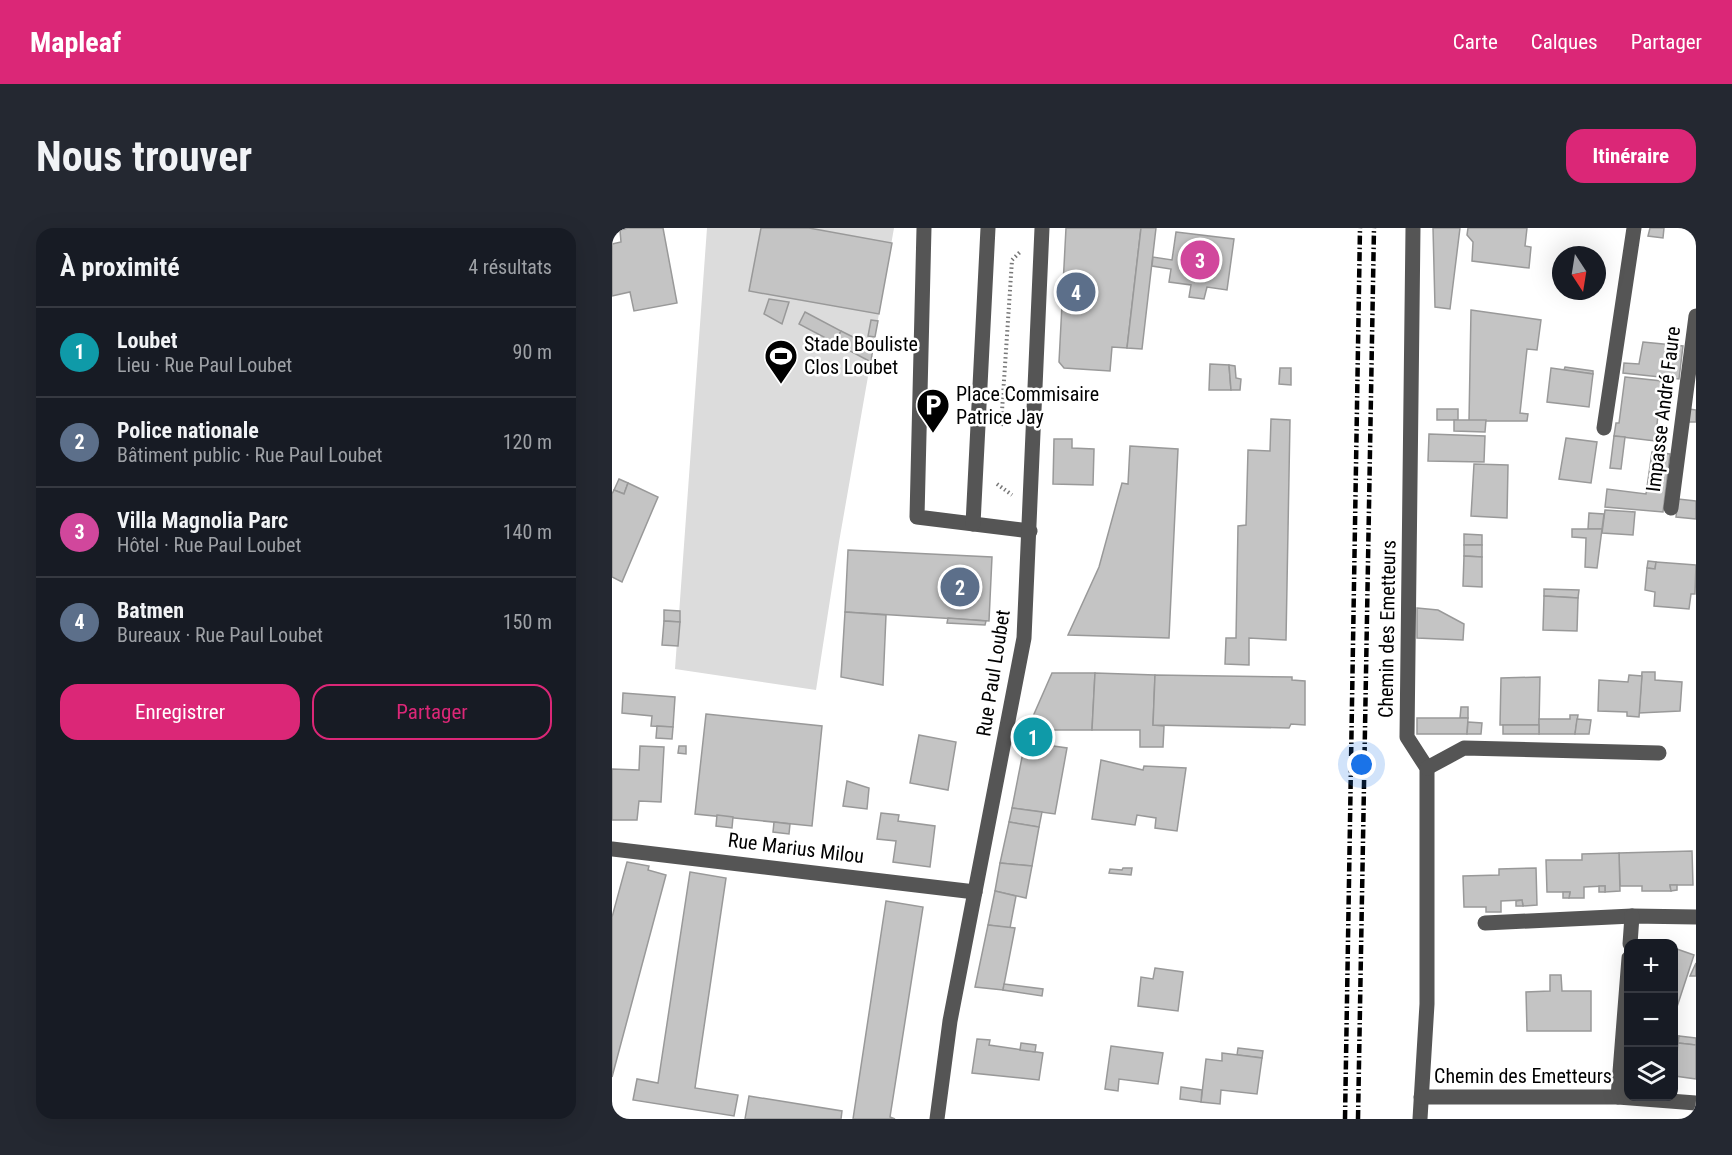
<!DOCTYPE html>
<html lang="fr">
<head>
<meta charset="utf-8">
<style>
	body { margin:0; font-family:"Roboto Condensed",sans-serif; background:#242831; color:#f1f3f6 }
	.controls { position:absolute; right:18px; bottom:18px; display:grid; overflow:hidden; border-radius:12px; box-shadow:0 6px 24px #0002 }
	.controls button { width:54px; height:54px; display:grid; place-items:center; padding:0; border:0; border-bottom:2px solid #363941; background:#171b24; color:#f1f3f6; font:30px sans-serif }
	.compass { position:absolute; left:940px; top:18px; width:54px; height:54px; border-radius:50%; background:#171b24; box-shadow:0 6px 24px #0002; rotate:168deg }
	.you { position:absolute; left:750px; top:537px; width:21px; height:21px; margin:-15px; border:4px solid #fff; border-radius:50%; background:#1a73e8; box-shadow:0 0 0 9px #1a73e833 }
	.badge { display:grid; place-items:center; width:39px; height:39px; border-radius:50%; background:#db2777; color:#fff; font-size:20px; font-weight:700 }
	.pin { position:absolute; translate:-50% -50%; border:3px solid #fff; box-shadow:0 2px 6px #0006 }
	.list { margin:0; padding:0; list-style:none }
	h2 { display:flex; justify-content:space-between; align-items:center; height:78px; margin:0; padding:0 24px; font-size:26px }
	h2 small { font-size:20px; font-weight:400; color:#9ea1a6 }
	.list li { display:grid; grid-template-columns:39px 1fr auto; gap:18px; align-items:center; box-sizing:border-box; height:90px; padding:0 24px; border-top:2px solid #363941 }
	.list b { display:block; font-size:22px; white-space:nowrap }
	.list p { margin:0; font-size:20px; white-space:nowrap; color:#9ea1a6 }
	.list em { font-size:20px; font-style:normal; color:#9ea1a6 }
	.actions { display:flex; gap:12px; padding:18px 24px }
	.actions a { flex:1; padding:14px 0; border:2px solid #db2777; border-radius:18px; text-align:center; font-size:21px; color:#db2777 }
	.actions .main { background:#db2777; color:#fff }
	.icon { flex:none; width:33px; height:33px; fill:none; stroke:currentColor; stroke-width:2; stroke-linecap:round; stroke-linejoin:round }
	.map { position:relative; flex:none; width:1084px; height:891px; overflow:hidden; border-radius:18px }
	header { display:flex; align-items:center; gap:36px; box-sizing:border-box; height:84px; padding:0 30px; background:#db2777; color:#fff }
	header strong { font-size:28px }
	nav { display:flex; gap:33px; margin-inline-start:auto; font-size:21px }
	.intro { display:flex; align-items:center; justify-content:space-between; box-sizing:border-box; height:144px; padding:0 36px }
	h1 { margin:0; font-size:42px }
	.button { padding:15px 27px; border-radius:18px; background:#db2777; color:#fff; font-size:21px; font-weight:700 }
	main { display:flex; gap:36px; padding:0 36px }
	aside { flex:1; background:#171b24; border-radius:18px; box-shadow:0 6px 24px #0002 }
	.map>svg:first-child { display:block }
	.green { fill:#dcdcdc }
	.building { fill:#c4c4c4; stroke:#999; stroke-width:1.5 }
	.lines { fill:none; stroke-linecap:round; stroke-linejoin:round }
	.path { stroke:#777; stroke-width:4; stroke-dasharray:1.5 3; stroke-linecap:butt }
	.minor { stroke:#555; stroke-width:15 }
	.rail { stroke:#000; stroke-width:4.5; stroke-dasharray:9 3 1.5 3; stroke-linecap:butt }
	.labels { text-anchor:middle; dominant-baseline:central; stroke-width:5; stroke-linejoin:round; paint-order:stroke }
	.poi-label { font-size:20px; fill:#000; stroke:#fff; text-anchor:start }
	.street-label { font-size:20px; fill:#000; stroke:#fff }
</style>
</head>
<body>
<header>
<strong>Mapleaf</strong>
<nav><a>Carte</a><a>Calques</a><a>Partager</a></nav>
</header>
<div class="intro"><h1>Nous trouver</h1><a class="button">Itinéraire</a></div>
<main>
<aside>
<h2>À proximité<small>4 résultats</small></h2>
<ul class="list">
<li><span class="badge" style="background:#0f9aa8">1</span><div><b>Loubet</b><p>Lieu · Rue Paul Loubet</p></div><em>90 m</em></li>
<li><span class="badge" style="background:#5c6f8a">2</span><div><b>Police nationale</b><p>Bâtiment public · Rue Paul Loubet</p></div><em>120 m</em></li>
<li><span class="badge" style="background:#d1479c">3</span><div><b>Villa Magnolia Parc</b><p>Hôtel · Rue Paul Loubet</p></div><em>140 m</em></li>
<li><span class="badge" style="background:#5c6f8a">4</span><div><b>Batmen</b><p>Bureaux · Rue Paul Loubet</p></div><em>150 m</em></li>
</ul>
<div class="actions"><a class="main">Enregistrer</a><a>Partager</a></div>
</aside>
<div class="map">
<svg width="1084" height="891" viewBox="0 0 1084 891">
	<rect width="100%" height="100%" fill="#fff"/>
	<path class="green" d="M95,0H282L227,314L204,462L63,441Z"/>
	<g class="building">
		<path d="M16,0H51L65,75L22,83L18,64L0,68V16L9,14L8,2Z"/>
		<path d="M149,0H197L280,15L267,86L137,63Z"/>
		<path d="M454,0H529L515,120L500,119L498,143L452,140L447,134Z"/>
		<path d="M529,0H544L530,121L515,120Z"/>
		<path d="M821,0H848L838,81L823,79Z"/>
		<path d="M856,0H915L913,18L919,19L917,40L860,33L861,14L855,7Z"/>
		<path d="M1038,0H1052L1051,10L1036,8Z"/>
		<path d="M564,4L622,11L615,62L595,59L592,71L577,69L579,57L557,54L559,41L540,38L541,29L560,32Z"/>
		<path d="M157,71L177,74L170,96L152,86Z"/>
		<path d="M859,82L929,92L925,122L915,121L908,185L916,186L915,193H857Z"/>
		<path d="M193,84L229,103L223,115L187,96Z"/>
		<path d="M259,92L266,93L263,109L256,108Z"/>
		<path d="M229,103L261,119L259,134L223,115Z"/>
		<path d="M1031,114L1071,118L1067,151L1011,145L1012,135L1027,136Z"/>
		<path d="M598,136L617,137L619,162H597Z"/>
		<path d="M617,137L623,138L624,150L629,151L628,162H619Z"/>
		<path d="M953,139L981,143V146L952,142Z"/>
		<path d="M668,140H679V157L667,156Z"/>
		<path d="M939,140L981,146L977,179L935,174Z"/>
		<path d="M1013,149L1050,153L1043,213L1002,208L1004,195H1007Z"/>
		<rect x="825" y="181" width="21" height="11"/>
		<path d="M1077,181L1084,182V194H1076Z"/>
		<path d="M659,191L678,192L674,412L637,410V437L613,436L614,410H624L626,298L634,297L636,222L658,223Z"/>
		<path d="M842,192H874L873,204L842,203Z"/>
		<path d="M817,206L873,208L872,234L816,233Z"/>
		<path d="M1002,208L1013,209L1009,241L998,240Z"/>
		<path d="M954,210L985,214L979,255L947,251Z"/>
		<path d="M442,211H460V220L482,221L481,257L441,256Z"/>
		<path d="M518,218L566,221L557,410L456,407L487,339L510,255L516,256Z"/>
		<path d="M1040,224L1058,226L1051,284L993,279L995,261L1034,266Z"/>
		<path d="M862,236L896,237L895,290L859,288Z"/>
		<path d="M7,251L16,255L12,266L2,262Z"/>
		<path d="M16,255L46,269L10,354L0,349V266L2,262L12,266Z"/>
		<path d="M1066,271L1084,273V291L1064,289Z"/>
		<path d="M993,282L1023,284L1021,307L990,305Z"/>
		<path d="M977,285L992,286L990,301H976Z"/>
		<path d="M960,301H990L985,340L973,339L974,310L960,309Z"/>
		<path d="M852,306L870,307V317H852Z"/>
		<path d="M852,317H870V329L852,328Z"/>
		<path d="M236,322L380,329L377,393L233,384Z"/>
		<path d="M852,328L870,329V359L851,358Z"/>
		<path d="M1036,333L1044,334L1043,341L1035,340Z"/>
		<path d="M1044,334L1084,337L1083,366H1079L1077,381L1042,378L1043,364L1033,362L1035,340L1043,341Z"/>
		<path d="M932,361L967,362L966,370L932,368Z"/>
		<path d="M932,368L966,370L965,403L931,402Z"/>
		<path d="M805,380L826,382L852,396L851,412L805,410Z"/>
		<path d="M52,382L68,383V394L52,393Z"/>
		<path d="M233,384L274,387L271,457L229,449Z"/>
		<path d="M336,390L374,393L373,397L335,395Z"/>
		<path d="M52,393L68,394L66,418L50,417Z"/>
		<path d="M1030,444H1043V452L1070,454L1068,483L1027,485Z"/>
		<path d="M440,445H483L480,502H415Z"/>
		<path d="M483,445L543,447L541,497L552,498L551,519H528V502H480Z"/>
		<path d="M543,447L680,449V452L693,453V497L679,496L677,500L541,497Z"/>
		<path d="M1017,447L1030,448L1027,489L1015,488V484L986,483L987,452L1016,454Z"/>
		<path d="M928,449L927,497H888L889,450Z"/>
		<path d="M11,465L63,469L61,499L39,498L40,488L10,485Z"/>
		<path d="M849,479H856V490H848Z"/>
		<path d="M94,486L210,498L200,598L83,586Z"/>
		<path d="M958,487H966L963,506H927V491H958Z"/>
		<path d="M805,490H856L855,506H805Z"/>
		<path d="M965,491L979,492L977,506H963Z"/>
		<path d="M856,494L870,495L869,506H855Z"/>
		<rect x="891" y="497" width="36" height="9"/>
		<path d="M45,498L61,499L60,511L44,510Z"/>
		<path d="M415,502L428,503L426,516L413,514Z"/>
		<path d="M307,507L344,514L336,562L298,555Z"/>
		<path d="M413,514L455,520L443,586L400,580Z"/>
		<path d="M28,518L52,519L49,574L27,573L25,592H0V541L27,542Z"/>
		<path d="M67,518H74V526L66,525Z"/>
		<path d="M489,532L531,542L532,538L574,540L565,603L543,600L544,590L525,587L523,597L480,591Z"/>
		<path d="M235,553L257,560L255,581L231,578Z"/>
		<path d="M400,580L430,584L427,599L397,594Z"/>
		<path d="M269,585L287,587L286,593L323,598L318,639L281,634L284,613L265,611Z"/>
		<path d="M105,587L121,589L120,600L104,598Z"/>
		<path d="M162,594L178,596L177,606L161,604Z"/>
		<path d="M397,594L427,599L420,638L388,635Z"/>
		<path d="M1080,623L1081,657H1058L1059,663H1030V658H1008L1007,625Z"/>
		<path d="M1007,625L1008,663L993,664V658L972,659V670H957L958,664H935L934,632H970V626Z"/>
		<path d="M15,634L37,638L36,642L54,647L0,849V689Z"/>
		<path d="M388,635L420,638L414,670L383,663Z"/>
		<path d="M511,640H520L519,647L497,645L498,641L510,642Z"/>
		<path d="M924,640L925,677L911,678L910,672L889,673V684H874V679H852L851,648L887,647V641Z"/>
		<path d="M78,644L114,650L83,860L126,867L122,888L21,872L25,851L46,855Z"/>
		<path d="M1058,657H1065V662L1059,663Z"/>
		<rect x="987" y="658" width="6" height="6"/>
		<path d="M383,663L404,668L398,700L376,697Z"/>
		<path d="M951,664H958L957,670H951Z"/>
		<path d="M910,672L911,678H904V673Z"/>
		<path d="M274,673L311,679L278,889L283,891H241Z"/>
		<path d="M376,697L403,700L391,762L363,759Z"/>
		<path d="M1062,720L1082,727L1062,788Z"/>
		<path d="M1084,735V748H1078Z"/>
		<path d="M543,740L571,744L566,783L526,778L529,749L541,751Z"/>
		<path d="M938,747H949L950,763H979V803H915L914,764L938,763Z"/>
		<path d="M392,756L431,761L430,768L391,762Z"/>
		<path d="M1062,807L1067,808L1063,848H1062Z"/>
		<path d="M1067,808L1084,810V817L1066,815Z"/>
		<path d="M365,811L378,812L377,817L431,825L427,852L360,845Z"/>
		<path d="M409,815L424,817L423,824L408,822Z"/>
		<path d="M1066,815L1084,817V851L1063,848Z"/>
		<path d="M499,818L551,825L546,856L507,851L506,863L493,861Z"/>
		<path d="M626,820L651,823L650,830L625,827Z"/>
		<path d="M610,825L650,830L645,866L609,862L608,876L589,874L594,831L610,833Z"/>
		<path d="M569,859L590,862L589,874L568,871Z"/>
		<path d="M137,868L230,883L229,891H133Z"/>
	</g>
	<g class="lines">
		<g class="path">
			<path d="M389,198L400,32L409,23"/>
			<path d="M385,256L400,267"/>
		</g>
		<g class="minor">
			<path d="M312,0L305,289L418,303"/>
			<path d="M801,0L795,509L815,540V776L808,891"/>
			<path d="M992,200L1022,0"/>
			<path d="M1059,280L1084,88"/>
			<path d="M361,296L376,0"/>
			<path d="M815,540L852,520L1047,525"/>
			<path d="M0,621L363,664"/>
			<path d="M873,695L1020,688L1084,689"/>
			<path d="M1018,716L1020,688"/>
			<path d="M809,869H1006L1084,875"/>
			<path d="M1006,869L1017,730"/>
			<path d="M325,891L338,793L412,410L430,0"/>
		</g>
		<g class="rail">
			<path d="M733,891L748,0"/>
			<path d="M746,891L762,0"/>
		</g>
	</g>
	<defs>
		<g id="stadium-pin" transform="scale(1.725)"><path d="M0 17L-7.5 6A9.5 9.5 0 1 1 7.5 6Z" fill="#000" stroke="#fff"/><path d="M0-5a6.5 5 0 1 0 0 10a6.5 5 0 1 0 0-10ZM-3.5-1.8h7v3.6h-7Z" fill="#fff"/></g>
		<g id="parking-pin" transform="scale(1.725)"><path d="M0 17L-7.5 6A9.5 9.5 0 1 1 7.5 6Z" fill="#000" stroke="#fff"/><path d="M-3.5-5.5H1a3.5 3.5 0 0 1 0 7H-1V5.5H-3.5ZM-1-3.4V-.6H.8a1.4 1.4 0 0 0 0-2.8Z" fill="#fff"/></g>
	</defs>
	<g fill-rule="evenodd">
		<use href="#stadium-pin" x="169" y="128"/>
		<use href="#parking-pin" x="321" y="177"/>
	</g>
	<g class="labels">
		<g class="poi-label">
			<text x="192" y="116">Stade Bouliste<tspan x="192" dy="23">Clos Loubet</tspan></text>
			<text x="344" y="166">Place Commisaire<tspan x="344" dy="23">Patrice Jay</tspan></text>
		</g>
		<g class="street-label">
			<text transform="translate(1051 181) rotate(-83)">Impasse André Faure</text>
			<text transform="translate(775 401) rotate(-89)">Chemin des Emetteurs</text>
			<text transform="translate(381 445) rotate(-81)">Rue Paul Loubet</text>
			<text transform="translate(184 620) rotate(7)">Rue Marius Milou</text>
			<text x="911" y="848">Chemin des Emetteurs</text>
		</g>
	</g>
</svg>
<div class="controls">
<button>+</button>
<button>−</button>
<button><svg class="icon" aria-label="layers" viewBox="0 0 24 24"><path d="M12 4l9 5-9 5-9-5zM3 14l9 5 9-5"/></svg></button>
</div>
<svg class="compass" viewBox="-18 -18 36 36"><path d="M0-13l5 13h-10z" fill="#e53935"/><path d="M0 13l5-13h-10z" fill="#9ea1a6"/></svg>
<div class="you"></div>
<div class="pin badge" style="left:421px;top:509px;background:#0f9aa8">1</div>
<div class="pin badge" style="left:348px;top:359px;background:#5c6f8a">2</div>
<div class="pin badge" style="left:588px;top:32px;background:#d1479c">3</div>
<div class="pin badge" style="left:464px;top:64px;background:#5c6f8a">4</div>
</div>
</main>
</body>
</html>
